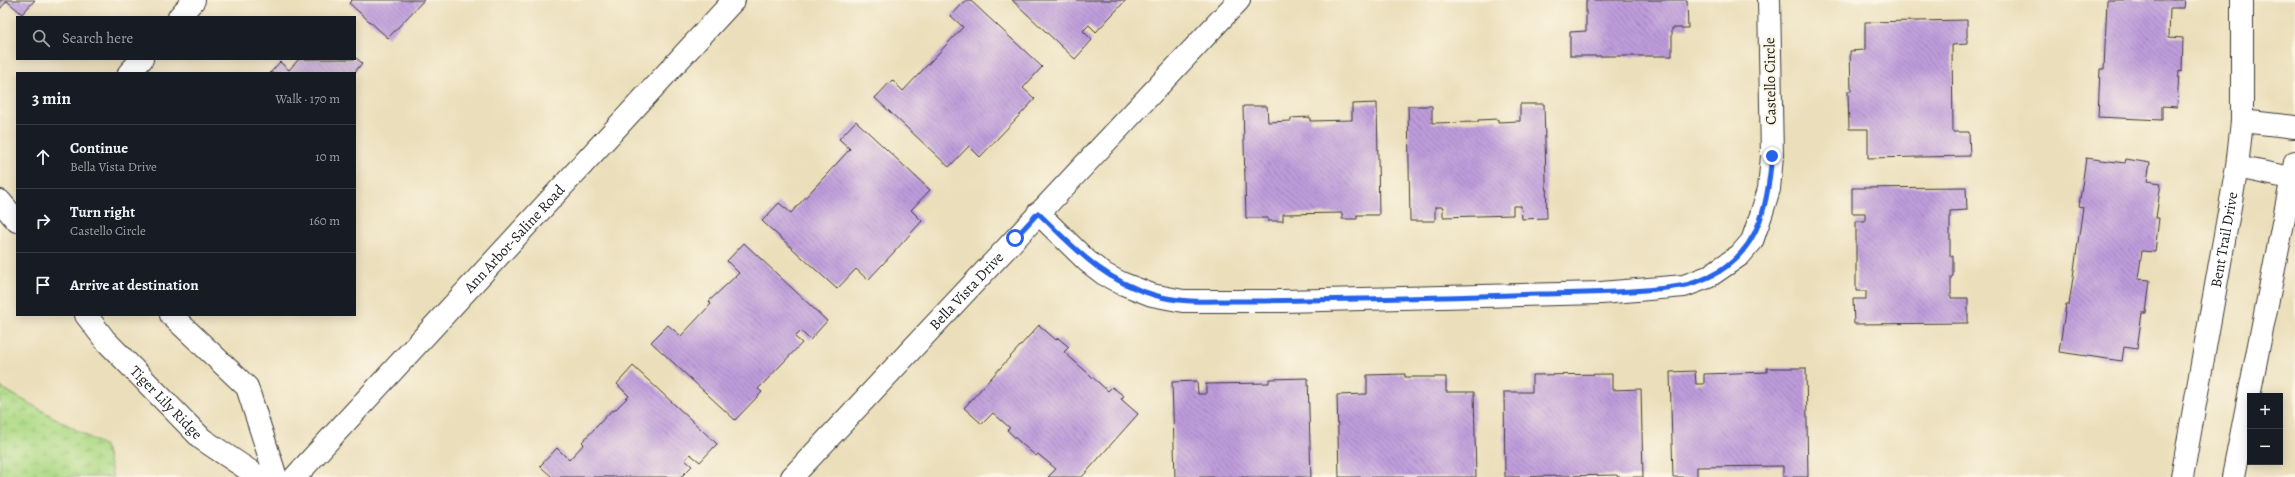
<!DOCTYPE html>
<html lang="en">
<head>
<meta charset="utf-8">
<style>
	body { margin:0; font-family:Alegreya,serif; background:#20242c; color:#f1f3f6 }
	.controls { position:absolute; right:12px; bottom:12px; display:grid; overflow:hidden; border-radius:0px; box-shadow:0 2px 10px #0003 }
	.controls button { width:36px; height:36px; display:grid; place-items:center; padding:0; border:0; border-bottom:1px solid #363941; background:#171b24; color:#f1f3f6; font:20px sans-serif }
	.stop { position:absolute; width:12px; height:12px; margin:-9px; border:3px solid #2563eb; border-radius:50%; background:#fff }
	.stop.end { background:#2563eb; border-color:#fff; box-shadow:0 1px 4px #0008 }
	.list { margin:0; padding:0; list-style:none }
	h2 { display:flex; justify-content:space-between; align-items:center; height:52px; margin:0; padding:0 16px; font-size:17px }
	h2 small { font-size:13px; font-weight:400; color:#9ea1a6 }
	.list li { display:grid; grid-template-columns:26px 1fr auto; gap:12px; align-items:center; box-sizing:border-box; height:64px; padding:0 16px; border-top:1px solid #363941 }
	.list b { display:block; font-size:15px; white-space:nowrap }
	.list p { margin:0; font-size:13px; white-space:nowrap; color:#9ea1a6 }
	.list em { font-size:13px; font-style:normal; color:#9ea1a6 }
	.icon { flex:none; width:22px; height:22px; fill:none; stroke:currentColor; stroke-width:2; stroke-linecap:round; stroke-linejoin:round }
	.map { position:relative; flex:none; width:2295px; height:477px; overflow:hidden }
	.search { position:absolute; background:#171b24; box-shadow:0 2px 10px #0003; left:16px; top:16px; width:340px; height:44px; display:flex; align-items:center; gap:10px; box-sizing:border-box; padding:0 14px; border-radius:0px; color:#9ea1a6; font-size:15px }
	.panel { position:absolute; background:#171b24; box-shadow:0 2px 10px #0003; left:16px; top:72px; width:340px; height:244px; border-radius:0px }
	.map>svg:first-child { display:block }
	.wetland { fill:url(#wetland-marsh); stroke:#657b51 }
	.building { fill:url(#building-back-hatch) }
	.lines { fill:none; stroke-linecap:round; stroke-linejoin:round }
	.minor-casing { stroke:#3b3934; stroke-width:24 }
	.secondary-casing { stroke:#3b3934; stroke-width:24 }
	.minor { stroke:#fff; stroke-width:22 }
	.secondary { stroke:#fff; stroke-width:22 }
	.route { stroke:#2563eb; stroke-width:5 }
	.labels { text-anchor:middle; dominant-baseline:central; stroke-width:4; stroke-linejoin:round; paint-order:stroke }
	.street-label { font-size:15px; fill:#1c1c1c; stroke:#fcf5e5 }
</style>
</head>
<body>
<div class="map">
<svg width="2295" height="477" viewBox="0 0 2295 477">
	<defs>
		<pattern id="wetland-marsh" width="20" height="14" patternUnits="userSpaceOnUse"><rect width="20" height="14" fill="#aeda86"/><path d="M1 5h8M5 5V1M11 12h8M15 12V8" fill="none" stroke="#95ba73"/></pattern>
		<pattern id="building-back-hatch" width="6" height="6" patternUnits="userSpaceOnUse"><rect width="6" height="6" fill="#be9cdb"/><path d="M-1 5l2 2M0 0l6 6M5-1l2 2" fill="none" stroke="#9a7eb1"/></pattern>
	</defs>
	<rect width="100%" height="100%" fill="#fcf5e5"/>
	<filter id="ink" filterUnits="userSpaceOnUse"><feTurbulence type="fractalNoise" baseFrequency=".025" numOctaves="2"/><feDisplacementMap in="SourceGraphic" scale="8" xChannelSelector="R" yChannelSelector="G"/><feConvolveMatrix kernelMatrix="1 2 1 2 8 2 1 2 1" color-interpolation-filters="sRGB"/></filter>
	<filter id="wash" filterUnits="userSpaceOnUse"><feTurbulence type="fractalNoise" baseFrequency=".012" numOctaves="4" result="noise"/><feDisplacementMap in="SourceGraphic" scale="16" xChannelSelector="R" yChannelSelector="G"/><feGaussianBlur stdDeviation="0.9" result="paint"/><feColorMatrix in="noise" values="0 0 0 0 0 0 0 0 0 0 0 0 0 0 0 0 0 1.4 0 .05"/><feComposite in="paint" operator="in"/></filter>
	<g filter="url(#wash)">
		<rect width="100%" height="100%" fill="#ebdfbb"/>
		<path class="wetland" d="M0,387L105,446L113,477H0Z"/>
		<g id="blocks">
			<g class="building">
				<path d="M0,0H35L22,14L7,1L0,9Z"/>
				<path d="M352,0H424L388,38L349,3Z"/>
				<path d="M966,0H970L1042,67L1023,88L1035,99L980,157L969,146L949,167L875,98L892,80L903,91L963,27L951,16Z"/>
				<path d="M1012,0H1126L1096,32L1089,25L1083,31L1092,40L1075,59Z"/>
				<path d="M1586,0H1687L1688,28H1672V56H1570V32L1586,31Z"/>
				<path d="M2107,0H2185L2184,8H2170L2169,37L2183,38L2182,72L2179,71L2177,107L2162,106V120L2098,117L2100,69H2104Z"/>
				<path d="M1967,20V44L1952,45L1953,132H1969L1970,156L1868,158V129H1849L1848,91H1851L1850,51L1865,50V22Z"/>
				<path d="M355,57L362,63L354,73H270L280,62L289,70L299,59H355Z"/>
				<path d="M1377,103L1379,215H1357V219H1342V213L1283,214V221H1268V218H1246L1243,106H1267L1268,122L1291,121V118L1310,117V121L1352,120V104Z"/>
				<path d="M1520,104H1544L1547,218L1522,219L1521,206H1513V215L1443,217V207H1435V221H1410L1408,106H1432V123L1478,122V120L1498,119V122L1520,121Z"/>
				<path d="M856,121L930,190L911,210L922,221L895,251L868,280L856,269L837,289L762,221L779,203L791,213L850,149L839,139Z"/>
				<path d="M2086,158L2125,163L2126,159L2150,163L2147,181L2161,183L2156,218H2159L2155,252L2142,251L2138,279L2150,280L2146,313H2142L2137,349L2124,347L2122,361L2059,352L2066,305H2069L2083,207L2079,206Z"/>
				<path d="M1966,187L1967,210L1950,211V256H1953V276L1951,277V298H1968V323L1854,324L1853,299H1866V291H1856V221H1865V213H1852V188Z"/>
				<path d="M744,243L827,321L810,340L801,331L795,337L802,343L758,389L762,392L735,420L651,342L668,325L681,336L711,304L709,301L739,273L727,261Z"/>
				<path d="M1039,325L1056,340L1058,338L1069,347L1064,352L1108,391L1112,387L1124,396L1121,399L1138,414L1082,477H1048L1056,469L1038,454L1036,456L1022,444L1007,430L1010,428L993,413L982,424L964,408Z"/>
				<path d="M633,366L717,444L700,462L690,454L685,460L692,466L681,477H552L540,466L557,448L569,460L584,444L582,442L612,410L614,411L629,396L617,384Z"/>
				<path d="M1767,368H1806L1808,477H1783V466L1697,467V477H1673L1670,372L1695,371L1696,384H1704V374L1767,372Z"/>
				<path d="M1405,374V377H1446V392H1474L1476,477H1339L1337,395L1367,394V375Z"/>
				<path d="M1612,374V390L1641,389L1643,477H1618L1617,475L1505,477L1504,392H1532V375Z"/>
				<path d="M1308,378L1311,477H1175L1172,382L1197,381L1198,394H1206V384L1269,383V379Z"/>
			</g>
		</g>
	</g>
	<g filter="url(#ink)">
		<use href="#blocks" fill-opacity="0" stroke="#3b3934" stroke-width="1"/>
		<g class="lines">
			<g class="minor-casing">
				<g id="minor">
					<path d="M179,17L194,0"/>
					<path d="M129,73L142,59"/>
					<path d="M2242,121L2295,127"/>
					<path d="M2237,167L2295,179"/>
					<path d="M0,201L17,221"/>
					<path d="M1038,213L1087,261L1104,274L1121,283L1152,295L1183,301H1283L1601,293L1684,286L1708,277L1740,255L1752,241L1761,215L1769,189L1772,156L1769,0"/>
					<path id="s1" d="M86,315L105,340L202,439L259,477"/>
					<path d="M171,315L247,387L276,477"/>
					<path id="s2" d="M792,477L1239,0"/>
					<path id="s3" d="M2182,477L2237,167L2242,121V0"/>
					<path d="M2233,477L2295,162"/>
				</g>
			</g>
			<g class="secondary-casing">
				<g id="secondary">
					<path id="s4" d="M295,477L734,0"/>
				</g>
			</g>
			<use href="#minor" class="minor"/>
			<use href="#secondary" class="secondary"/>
		</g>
	</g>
	<g class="lines" filter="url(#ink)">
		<path class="route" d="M1015,238L1038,213C1076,249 1102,280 1154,295C1180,303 1207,301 1234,301C1277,301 1319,300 1362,299C1421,298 1481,296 1540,294C1587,293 1634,293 1680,286C1694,284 1708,278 1720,271C1762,244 1767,202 1772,156"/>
	</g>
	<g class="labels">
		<g class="street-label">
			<text transform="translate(1770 81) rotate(-91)">Castello Circle</text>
			<text stroke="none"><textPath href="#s4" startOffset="324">Ann Arbor-Saline Road</textPath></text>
			<text stroke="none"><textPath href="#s3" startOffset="241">Bent Trail Drive</textPath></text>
			<text stroke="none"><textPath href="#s2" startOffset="255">Bella Vista Drive</textPath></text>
			<text stroke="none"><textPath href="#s1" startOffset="119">Tiger Lily Ridge</textPath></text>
		</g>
	</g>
</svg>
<div class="controls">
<button>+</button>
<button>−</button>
</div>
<div class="stop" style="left:1015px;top:238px"></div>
<div class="stop end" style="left:1772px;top:156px"></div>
<div class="search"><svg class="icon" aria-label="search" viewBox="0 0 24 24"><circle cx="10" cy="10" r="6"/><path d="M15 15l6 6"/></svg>Search here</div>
<section class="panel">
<h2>3 min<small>Walk · 170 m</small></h2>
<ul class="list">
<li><svg class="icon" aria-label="ahead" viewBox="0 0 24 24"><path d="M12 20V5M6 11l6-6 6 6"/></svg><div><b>Continue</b><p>Bella Vista Drive</p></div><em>10 m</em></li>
<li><svg class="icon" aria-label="right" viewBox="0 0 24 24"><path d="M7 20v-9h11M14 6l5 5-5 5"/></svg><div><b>Turn right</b><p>Castello Circle</p></div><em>160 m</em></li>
<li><svg class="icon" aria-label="arrive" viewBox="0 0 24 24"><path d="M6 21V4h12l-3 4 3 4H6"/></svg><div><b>Arrive at destination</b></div></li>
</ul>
</section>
</div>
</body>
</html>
